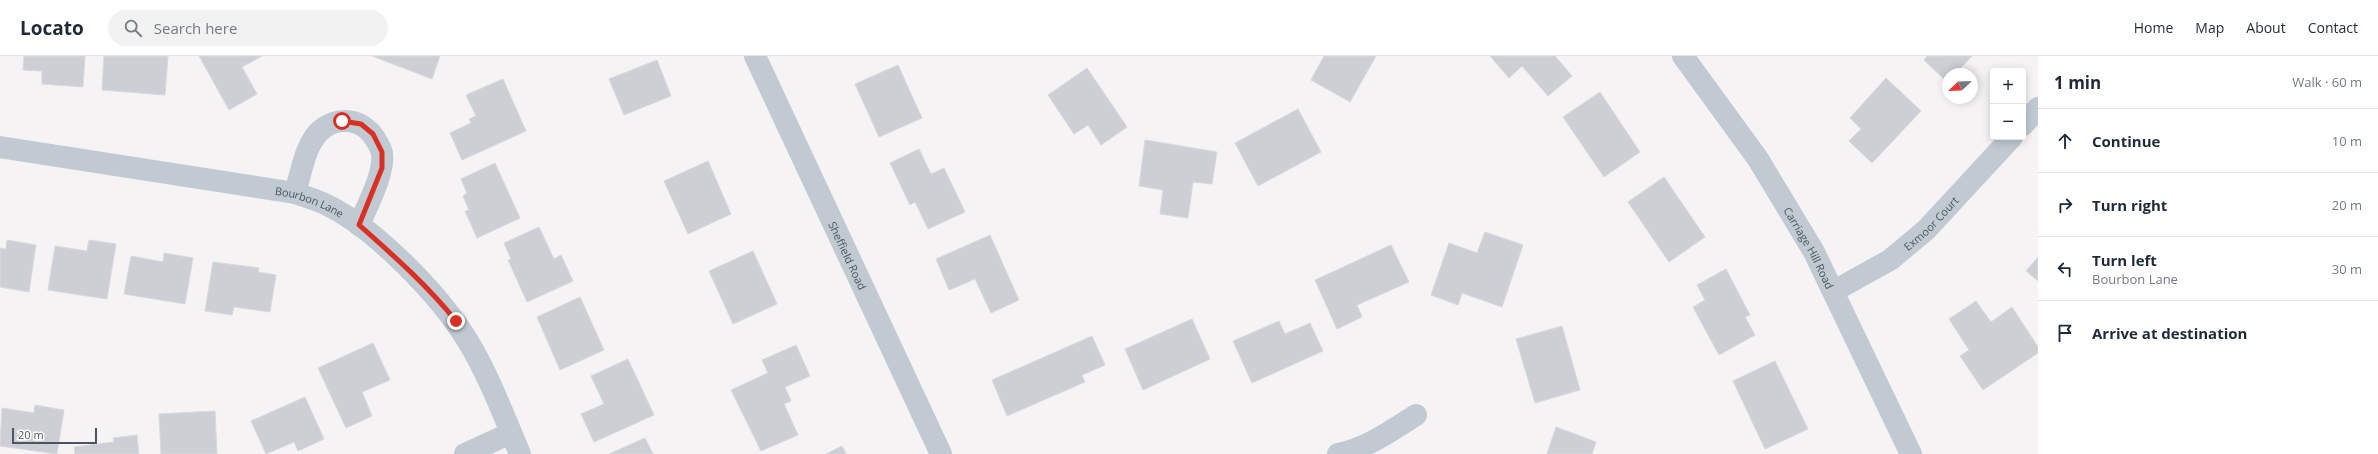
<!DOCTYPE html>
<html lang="en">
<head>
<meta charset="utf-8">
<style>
	body { margin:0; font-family:"Open Sans",sans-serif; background:#f2f2f3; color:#1f2937 }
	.controls { position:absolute; right:12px; top:12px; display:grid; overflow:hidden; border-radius:4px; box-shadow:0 2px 10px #0003 }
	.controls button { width:36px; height:36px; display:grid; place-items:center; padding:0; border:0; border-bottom:1px solid #e0e1e3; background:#fff; color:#1f2937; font:20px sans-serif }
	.compass { position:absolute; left:1942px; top:12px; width:36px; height:36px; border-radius:50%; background:#fff; box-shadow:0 2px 10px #0003; rotate:247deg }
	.scale { position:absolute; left:12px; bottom:10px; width:85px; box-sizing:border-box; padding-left:4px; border:2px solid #4a5661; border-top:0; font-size:11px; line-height:14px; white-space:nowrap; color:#4a5661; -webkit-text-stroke:3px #fff; paint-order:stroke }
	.stop { position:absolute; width:12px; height:12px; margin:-9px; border:3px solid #d93025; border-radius:50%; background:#fff }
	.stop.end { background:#d93025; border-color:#fff; box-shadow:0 1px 4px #0008 }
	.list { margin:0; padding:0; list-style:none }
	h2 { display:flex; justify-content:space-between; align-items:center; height:52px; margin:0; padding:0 16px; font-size:17px }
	h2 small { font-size:13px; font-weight:400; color:#747a83 }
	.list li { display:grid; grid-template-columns:26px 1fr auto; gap:12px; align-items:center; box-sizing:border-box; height:64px; padding:0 16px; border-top:1px solid #e0e1e3 }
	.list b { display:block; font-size:15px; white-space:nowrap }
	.list p { margin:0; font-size:13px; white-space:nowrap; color:#747a83 }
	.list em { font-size:13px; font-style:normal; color:#747a83 }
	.icon { flex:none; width:22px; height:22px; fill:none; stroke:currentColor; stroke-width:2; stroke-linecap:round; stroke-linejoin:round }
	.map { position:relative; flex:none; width:2038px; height:398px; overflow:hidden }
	header { display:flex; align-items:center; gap:24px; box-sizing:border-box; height:56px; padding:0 20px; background:#fff; border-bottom:1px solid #e0e1e3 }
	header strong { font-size:19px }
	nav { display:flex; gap:22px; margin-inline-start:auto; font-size:14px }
	.search { width:280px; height:36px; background:#f2f2f3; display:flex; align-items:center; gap:10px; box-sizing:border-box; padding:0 14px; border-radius:22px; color:#747a83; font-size:15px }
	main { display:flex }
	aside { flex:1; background:#fff }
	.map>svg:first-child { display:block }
	.building { fill:#cdcfd5; stroke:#d7d9de }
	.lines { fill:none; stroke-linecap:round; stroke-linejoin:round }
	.street { stroke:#c1cad2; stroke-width:22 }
	.route { stroke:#d93025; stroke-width:5 }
	.labels { text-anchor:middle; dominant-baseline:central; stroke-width:3; stroke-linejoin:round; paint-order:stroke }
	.street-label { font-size:11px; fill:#4a5661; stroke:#fff }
</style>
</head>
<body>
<header>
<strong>Locato</strong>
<div class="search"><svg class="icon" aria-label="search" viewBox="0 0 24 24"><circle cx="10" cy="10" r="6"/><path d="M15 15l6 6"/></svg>Search here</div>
<nav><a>Home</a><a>Map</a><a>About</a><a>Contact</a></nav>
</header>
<main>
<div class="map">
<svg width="2038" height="398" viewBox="0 0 2038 398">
	<rect width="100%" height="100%" fill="#f5f3f3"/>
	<g class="building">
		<path d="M24,0H85L83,31L42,28V15L23,14Z"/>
		<path d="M104,0H168L165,39L102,34Z"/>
		<path d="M199,0H262L242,11L257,38L229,54Z"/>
		<path d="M372,0H440L432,23Z"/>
		<path d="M1324,0H1376L1350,46L1311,24Z"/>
		<path d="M1490,0H1555L1572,20L1548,40L1522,10L1509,22Z"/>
		<path d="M1927,0H1972L1955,18H1948L1947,26L1924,4Z"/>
		<path d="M657,4L671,40L624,59L609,23Z"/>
		<path d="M898,9L922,62L879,81L855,28Z"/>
		<path d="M1087,12L1127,71L1101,89L1088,69L1074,78L1048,39Z"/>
		<path d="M1886,22L1921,55L1872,107L1849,85L1861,73L1850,62Z"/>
		<path d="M503,23L526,75L462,104L450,77L471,67L469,63L476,60L466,39Z"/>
		<path d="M1600,36L1640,96L1604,121L1563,61Z"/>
		<path d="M1298,53L1321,96L1258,130L1235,87Z"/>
		<path d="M1145,84L1217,96L1212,128L1193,126L1188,162L1160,158L1163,134L1139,130Z"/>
		<path d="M919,93L931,118L944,112L965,156L928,173L915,146L910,149L890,107Z"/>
		<path d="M708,105L731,158L688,178L664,125Z"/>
		<path d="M495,107L520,162L477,182L465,155L469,154L463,140L467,137L461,123Z"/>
		<path d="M1664,121L1705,181L1669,206L1628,146Z"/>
		<path d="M539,171L554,203L561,199L573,225L527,246L508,204L511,203L504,187Z"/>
		<path d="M1485,176L1523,189L1502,251L1462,237L1458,249L1431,239L1449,187L1477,197Z"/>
		<path d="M990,179L1019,244L991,257L975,223L949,234L936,203Z"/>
		<path d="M7,184L36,189L29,236L0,231V192L6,193Z"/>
		<path d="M89,184L116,188L107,243L48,234L55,190L87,195Z"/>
		<path d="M1391,189L1409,226L1357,249L1362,261L1337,273L1315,224Z"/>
		<path d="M753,195L777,248L733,268L709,215Z"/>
		<path d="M164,197L193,202L185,248L124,238L131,200L163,206Z"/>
		<path d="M2038,201V225L2026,215Z"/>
		<path d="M213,206L259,212L258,216L276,219L270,256L234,251L232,259L205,255Z"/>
		<path d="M1726,213L1750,259L1745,261L1755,279L1719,299L1693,251L1705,244L1697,229Z"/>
		<path d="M580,241L604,294L560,314L537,261Z"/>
		<path d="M1976,245L1991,266L2012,251L2038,291V297L1983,334L1960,300L1969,294L1949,263Z"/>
		<path d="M1192,263L1210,303L1143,334L1125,293Z"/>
		<path d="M1279,265L1285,278L1310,267L1323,295L1252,327L1233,285Z"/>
		<path d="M1562,270L1580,334L1535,347L1516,283Z"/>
		<path d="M1092,280L1105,309L1082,319L1085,326L1007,360L992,324Z"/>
		<path d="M373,287L390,324L362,336L372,360L346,372L318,312Z"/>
		<path d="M796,289L810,320L785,331L791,345L784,348L798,379L761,395L731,334L768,317L762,304Z"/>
		<path d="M628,303L654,359L594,386L581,358L604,348L591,320Z"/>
		<path d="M1775,305L1808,373L1765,393L1733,325Z"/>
		<path d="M305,341L324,383L298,395L294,386L266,398L251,365Z"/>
		<path d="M35,349L64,354L57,398L0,390L2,352L34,357Z"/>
		<path d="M215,355L217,398H161L159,358Z"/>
		<path d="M1556,371L1596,386L1592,398H1547Z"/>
		<path d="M137,379L139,398H75L74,391L114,386L113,382Z"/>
		<path d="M645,382L653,398H609Z"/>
		<path d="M842,390L846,398H826Z"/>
	</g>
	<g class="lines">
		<g class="street">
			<path id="s1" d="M755,0L941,398"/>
			<path id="s2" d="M1683,0L1758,103L1814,196L1911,398"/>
			<path d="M2023,69L2038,52"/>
			<path id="s3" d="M0,91L295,137C306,141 317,144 327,149C376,173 441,240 469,287C489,320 505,363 520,398"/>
			<path d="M295,137C300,121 303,101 311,87C325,59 362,57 377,86C379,89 381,93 382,97C385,117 367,150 359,169"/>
			<path id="s4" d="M1834,235L1890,204L1926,174L2012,81"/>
			<path d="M465,398L511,377"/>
			<path d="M1338,398C1367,392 1391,375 1416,359"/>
		</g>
	</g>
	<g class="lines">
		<path class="route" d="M342,65L361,68L373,78L382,96V112L359,169C394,200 427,229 456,265"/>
	</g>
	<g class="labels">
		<g class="street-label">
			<text stroke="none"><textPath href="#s3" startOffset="315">Bourbon Lane</textPath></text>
			<text stroke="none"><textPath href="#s4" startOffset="119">Exmoor Court</textPath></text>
			<text stroke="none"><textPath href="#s2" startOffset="230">Carriage Hill Road</textPath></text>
			<text stroke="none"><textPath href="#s1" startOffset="220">Sheffield Road</textPath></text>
		</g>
	</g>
</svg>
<div class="controls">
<button>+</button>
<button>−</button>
</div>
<svg class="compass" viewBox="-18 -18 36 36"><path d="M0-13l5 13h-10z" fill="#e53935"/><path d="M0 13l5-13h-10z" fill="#747a83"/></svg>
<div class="scale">20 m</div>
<div class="stop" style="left:342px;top:65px"></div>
<div class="stop end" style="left:456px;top:265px"></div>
</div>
<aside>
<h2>1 min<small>Walk · 60 m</small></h2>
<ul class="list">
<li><svg class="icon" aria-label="ahead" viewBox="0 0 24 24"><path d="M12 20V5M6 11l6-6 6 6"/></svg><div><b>Continue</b></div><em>10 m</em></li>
<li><svg class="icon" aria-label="right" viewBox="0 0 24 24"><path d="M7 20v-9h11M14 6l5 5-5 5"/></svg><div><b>Turn right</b></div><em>20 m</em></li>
<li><svg class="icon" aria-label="left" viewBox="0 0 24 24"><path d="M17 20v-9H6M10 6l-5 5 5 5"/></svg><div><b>Turn left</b><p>Bourbon Lane</p></div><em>30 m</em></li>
<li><svg class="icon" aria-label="arrive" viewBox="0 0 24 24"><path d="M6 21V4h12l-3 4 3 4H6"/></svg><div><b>Arrive at destination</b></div></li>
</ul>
</aside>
</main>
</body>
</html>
